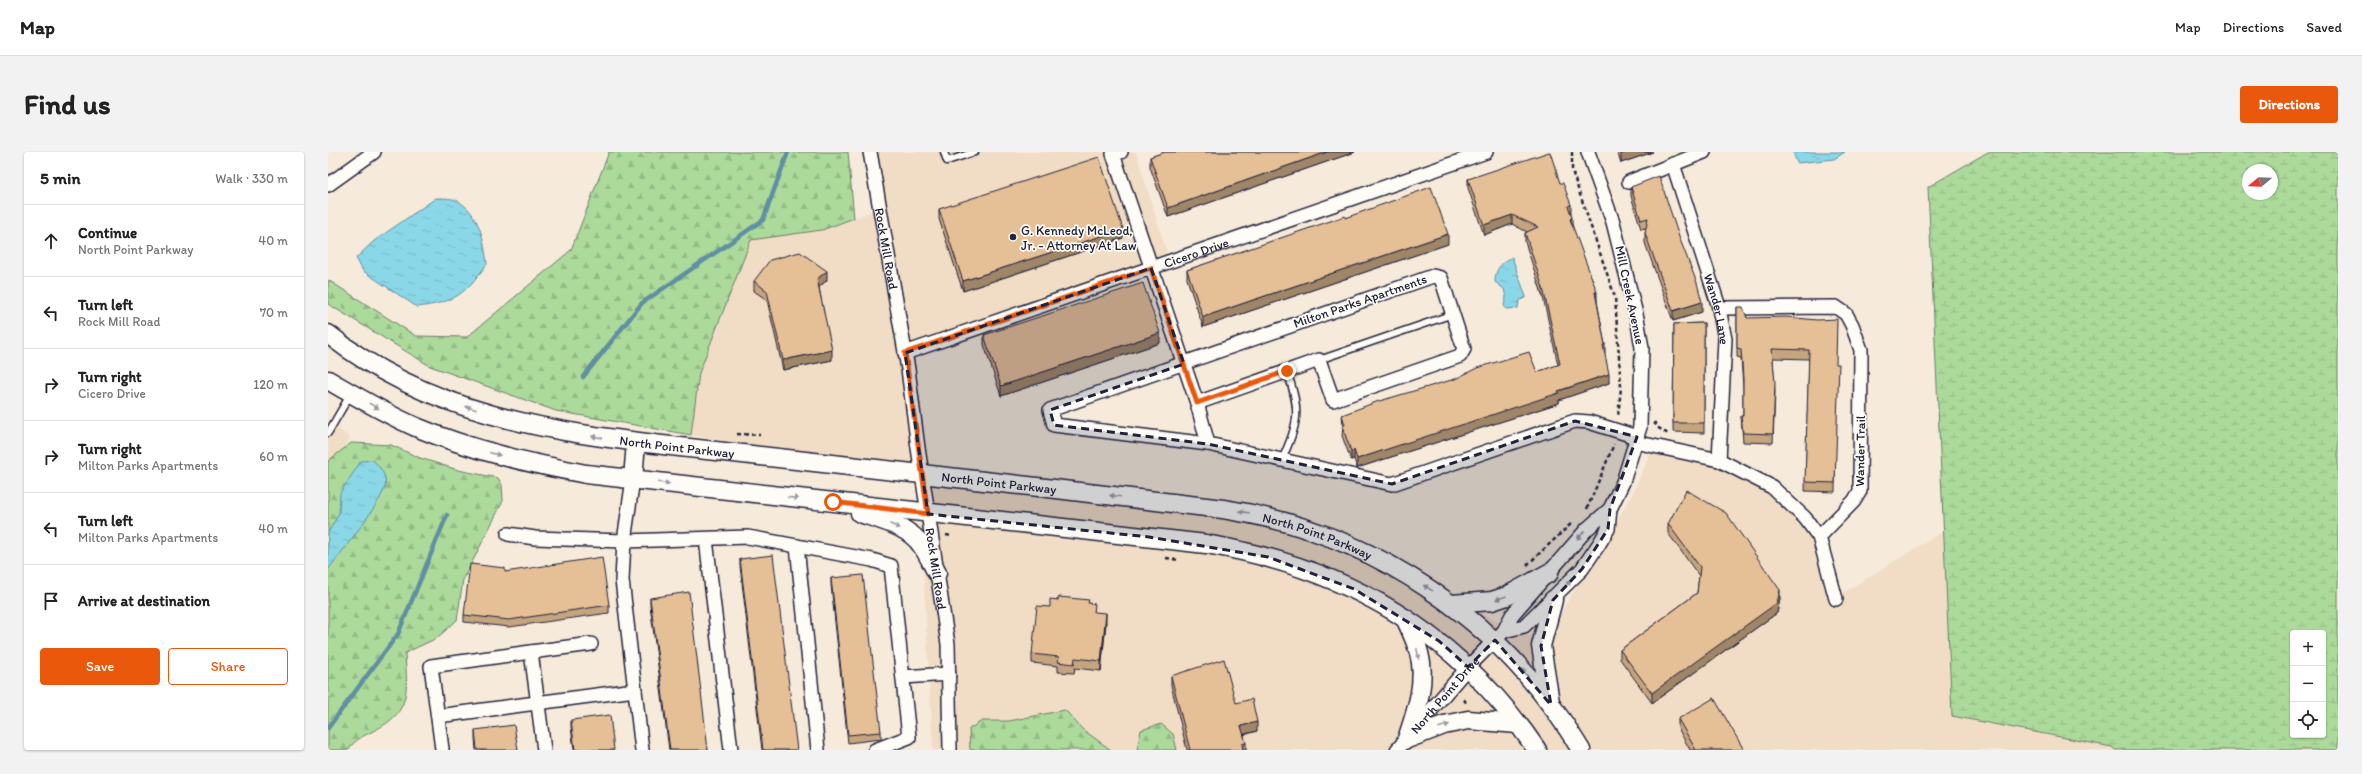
<!DOCTYPE html>
<html lang="en">
<head>
<meta charset="utf-8">
<style>
	body { margin:0; font-family:Itim,sans-serif; background:#f2f2f2; color:#222 }
	.controls { position:absolute; right:12px; bottom:12px; display:grid; overflow:hidden; border-radius:4px; box-shadow:0 1px 3px #0004 }
	.controls button { width:36px; height:36px; display:grid; place-items:center; padding:0; border:0; border-bottom:1px solid #e0e0e0; background:#fff; color:#222; font:20px sans-serif }
	.compass { position:absolute; left:1914px; top:12px; width:36px; height:36px; border-radius:50%; background:#fff; box-shadow:0 1px 3px #0004; rotate:251deg }
	.stop { position:absolute; width:12px; height:12px; margin:-9px; border:3px solid #ea580c; border-radius:50%; background:#fff }
	.stop.end { background:#ea580c; border-color:#fff; box-shadow:0 1px 4px #0008 }
	.list { margin:0; padding:0; list-style:none }
	h2 { display:flex; justify-content:space-between; align-items:center; height:52px; margin:0; padding:0 16px; font-size:17px }
	h2 small { font-size:13px; font-weight:400; color:#767676 }
	.list li { display:grid; grid-template-columns:26px 1fr auto; gap:12px; align-items:center; box-sizing:border-box; height:72px; padding:0 16px; border-top:1px solid #e0e0e0 }
	.list b { display:block; font-size:15px; white-space:nowrap }
	.list p { margin:0; font-size:13px; white-space:nowrap; color:#767676 }
	.list em { font-size:13px; font-style:normal; color:#767676 }
	.actions { display:flex; gap:8px; padding:12px 16px }
	.actions a { flex:1; padding:9px 0; border:1px solid #ea580c; border-radius:4px; text-align:center; font-size:14px; color:#ea580c }
	.actions .main { background:#ea580c; color:#fff }
	.icon { flex:none; width:22px; height:22px; fill:none; stroke:currentColor; stroke-width:2; stroke-linecap:round; stroke-linejoin:round }
	.map { position:relative; flex:none; width:2010px; height:598px; overflow:hidden; border-radius:4px }
	header { display:flex; align-items:center; gap:24px; box-sizing:border-box; height:56px; padding:0 20px; background:#fff; border-bottom:1px solid #e0e0e0 }
	header strong { font-size:19px }
	nav { display:flex; gap:22px; margin-inline-start:auto; font-size:14px }
	.intro { display:flex; align-items:center; justify-content:space-between; box-sizing:border-box; height:96px; padding:0 24px }
	h1 { margin:0; font-size:28px }
	.button { padding:10px 18px; border-radius:4px; background:#ea580c; color:#fff; font-size:14px; font-weight:700 }
	main { display:flex; gap:24px; padding:0 24px }
	aside { flex:1; background:#fff; border-radius:4px; box-shadow:0 1px 3px #0004 }
	.map>svg:first-child { display:block }
	.built { fill:#f1ddc5 }
	.forest { fill:url(#forest-firs); stroke:#677e6a }
	.wetland { fill:url(#wetland-marsh); stroke:#677e6a; fill-rule:evenodd }
	.water { fill:url(#water-ripples); stroke:#608fa2 }
	.lines { fill:none; stroke-linecap:round; stroke-linejoin:round }
	.stream { stroke:#608fa2; stroke-width:4.5 }
	.lane-casing { stroke:#22223b; stroke-width:9 }
	.street-casing { stroke:#22223b; stroke-width:16 }
	.secondary-casing { stroke:#22223b; stroke-width:21 }
	.path { stroke:#22223b; stroke-width:2.5; stroke-dasharray:4 3; stroke-linecap:butt }
	.lane { stroke:#fdfcf7; stroke-width:6 }
	.street { stroke:#fdfcf7; stroke-width:13 }
	.secondary { stroke:#fdfcf7; stroke-width:18 }
	.wall { fill:#c5a480; stroke:#22223b }
	.shaded-wall { fill:#a08668; stroke:#22223b }
	.building { fill:#e5bf95; stroke:#22223b }
	.oneway { fill:#9a9aa2 }
	.route { stroke:#ea580c; stroke-width:5 }
	.marked { fill:#22223b; fill-opacity:0.2; stroke:#22223b; stroke-width:3; stroke-dasharray:8 5; stroke-linejoin:round }
	.poi-dot { fill:#22223b; stroke:#fdfcf7; stroke-width:1.5 }
	.labels { text-anchor:middle; dominant-baseline:central; stroke-width:3.5; stroke-linejoin:round; paint-order:stroke }
	.poi-label { font-size:13px; fill:#22223b; stroke:#fdfcf7; text-anchor:start }
	.street-label { font-size:13px; fill:#22223b; stroke:#fdfcf7 }
</style>
</head>
<body>
<header>
<strong>Map</strong>
<nav><a>Map</a><a>Directions</a><a>Saved</a></nav>
</header>
<div class="intro"><h1>Find us</h1><a class="button">Directions</a></div>
<main>
<aside>
<h2>5 min<small>Walk · 330 m</small></h2>
<ul class="list">
<li><svg class="icon" aria-label="ahead" viewBox="0 0 24 24"><path d="M12 20V5M6 11l6-6 6 6"/></svg><div><b>Continue</b><p>North Point Parkway</p></div><em>40 m</em></li>
<li><svg class="icon" aria-label="left" viewBox="0 0 24 24"><path d="M17 20v-9H6M10 6l-5 5 5 5"/></svg><div><b>Turn left</b><p>Rock Mill Road</p></div><em>70 m</em></li>
<li><svg class="icon" aria-label="right" viewBox="0 0 24 24"><path d="M7 20v-9h11M14 6l5 5-5 5"/></svg><div><b>Turn right</b><p>Cicero Drive</p></div><em>120 m</em></li>
<li><svg class="icon" aria-label="right" viewBox="0 0 24 24"><path d="M7 20v-9h11M14 6l5 5-5 5"/></svg><div><b>Turn right</b><p>Milton Parks Apartments</p></div><em>60 m</em></li>
<li><svg class="icon" aria-label="left" viewBox="0 0 24 24"><path d="M17 20v-9H6M10 6l-5 5 5 5"/></svg><div><b>Turn left</b><p>Milton Parks Apartments</p></div><em>40 m</em></li>
<li><svg class="icon" aria-label="arrive" viewBox="0 0 24 24"><path d="M6 21V4h12l-3 4 3 4H6"/></svg><div><b>Arrive at destination</b></div></li>
</ul>
<div class="actions"><a class="main">Save</a><a>Share</a></div>
</aside>
<div class="map">
<svg width="2010" height="598" viewBox="0 0 2010 598">
	<defs>
		<pattern id="forest-firs" width="22" height="20" patternUnits="userSpaceOnUse"><rect width="22" height="20" fill="#acda9a"/><path d="M5 1l3.5 6h-7zM16 11l3.5 6h-7z" fill="#94bb86"/></pattern>
		<pattern id="wetland-marsh" width="20" height="14" patternUnits="userSpaceOnUse"><rect width="20" height="14" fill="#acda9a"/><path d="M1 5h8M5 5V1M11 12h8M15 12V8" fill="none" stroke="#94bb86"/></pattern>
		<pattern id="water-ripples" width="26" height="14" patternUnits="userSpaceOnUse"><rect width="26" height="14" fill="#89d7e7"/><path d="M2 4q2-2 4 0t4 0M15 11q2-2 4 0t4 0" fill="none" stroke="#76b8c7"/></pattern>
	</defs>
	<rect width="100%" height="100%" fill="#f6eada"/>
	<filter id="ink" filterUnits="userSpaceOnUse"><feTurbulence type="fractalNoise" baseFrequency=".025" numOctaves="2"/><feDisplacementMap in="SourceGraphic" scale="8" xChannelSelector="R" yChannelSelector="G"/><feConvolveMatrix kernelMatrix="1 2 1 2 8 2 1 2 1" color-interpolation-filters="sRGB"/></filter>
	<g filter="url(#ink)">
		<g class="built">
			<path d="M550,0H808L842,111L575,203L590,319L948,364L1215,490L1304,343L1324,298L1409,310L1481,358L1513,442L1616,379L1624,564L1784,595L1787,598H605L590,319L529,312L363,283L371,221L423,88L494,78L554,56Z"/>
			<path d="M0,271L22,285L0,329Z"/>
		</g>
		<g class="forest">
			<path d="M281,0H520L526,66L494,78L423,88L371,221L363,283L228,259L102,214L0,152V128L88,184L139,185L243,98Z"/>
			<path d="M23,291L63,293L92,306L130,318L170,326L174,333L175,349L135,428L129,468L109,486L77,501C79,537 84,560 47,578C36,584 27,587 20,598H0V309Z"/>
			<path d="M737,558L754,577L783,598H642L641,577L654,569H681Z"/>
			<path d="M833,572L845,582L849,598H809L813,578Z"/>
		</g>
		<path class="wetland" d="M1660,0H2010V598H1787L1784,595L1624,564L1600,35ZM1920,18H1944V42H1920ZM1965,481H1995V583H1965Z"/>
		<g class="water">
			<path d="M1465,0H1517L1506,7L1469,11Z"/>
			<path d="M108,46C114,46 125,46 130,49C152,62 156,89 159,112C136,143 128,150 89,155L35,119L28,106L46,89Z"/>
			<path d="M1184,105L1198,145L1191,149L1190,156L1178,157L1176,153L1178,146L1176,137L1167,130C1167,116 1173,112 1184,105Z"/>
			<path d="M45,308C52,315 60,325 57,335C51,354 13,400 0,418V381L11,361L12,341L33,309Z"/>
		</g>
		<g class="lines">
			<g class="stream">
				<path d="M255,225L314,151L435,68L460,0"/>
				<path d="M0,576L70,482L119,363"/>
			</g>
			<g class="lane-casing">
				<g id="lane">
					<path d="M616,0L619,9L647,0"/>
					<path d="M991,208L1125,162"/>
					<path d="M0,281L22,243"/>
					<path d="M954,308C971,268 973,261 959,219"/>
				</g>
			</g>
			<g class="street-casing">
				<g id="street">
					<path id="s1" d="M542,0L580,217L590,296L620,492L622,598"/>
					<path d="M793,0L785,2L869,251L880,292"/>
					<path id="s2" d="M1345,12L1390,152L1397,187L1391,308"/>
					<path d="M1301,30L1376,0"/>
					<path d="M0,33L46,0"/>
					<path d="M1391,156L1508,155L1518,162L1524,173L1533,198L1532,339L1526,349L1491,385"/>
					<path id="s3" d="M577,201L1158,0"/>
					<path d="M869,251L991,208L1005,248L1132,204L1136,197L1113,126L1105,124L722,258L726,273L880,292L1064,332L1247,269L1261,270L1309,285"/>
					<path d="M1307,290L1391,308L1444,335L1477,366L1491,385L1508,447"/>
					<path d="M305,327L296,389L294,428L314,598"/>
					<path d="M180,382L207,386L296,389L420,385L544,408L563,414L581,585L547,598"/>
					<path d="M378,387L403,598"/>
					<path d="M469,394L490,598"/>
					<path d="M1176,479L1196,474L1254,417L1271,392L1280,377L1282,357L1295,330L1312,275L1314,196L1309,166L1285,70L1260,0"/>
					<path d="M203,500L263,492"/>
					<path d="M575,525L621,522"/>
					<path d="M110,564L307,538"/>
					<path d="M114,597L103,514L203,500L216,598"/>
					<path id="s4" d="M1069,598L1140,515L1176,479L1184,463L1259,377L1282,357"/>
				</g>
			</g>
			<g class="secondary-casing">
				<g id="secondary">
					<path id="s5" d="M0,182C99,261 221,280 343,294C397,300 450,306 504,312C634,326 765,341 895,357C1044,379 1176,468 1253,598"/>
					<path d="M0,228C29,245 58,262 88,275C143,298 200,311 258,322L878,392C1019,416 1128,479 1209,598"/>
					<path d="M305,327L308,290"/>
					<path d="M532,361C553,368 581,374 594,394C600,402 604,412 609,421"/>
					<path d="M1123,452L1164,449L1179,444L1221,421"/>
					<path d="M1077,466C1082,477 1088,489 1091,501C1099,529 1088,560 1079,587"/>
					<path d="M1222,550L1213,494L1225,448"/>
					<path d="M1079,587L1116,573L1140,568L1190,572"/>
				</g>
			</g>
			<g class="path">
				<path d="M1244,0V19L1287,145L1293,235L1290,265"/>
				<path d="M1326,270L1329,275L1340,282"/>
				<path d="M409,282L432,283"/>
				<path d="M1259,357L1286,292"/>
				<path d="M618,383L623,384"/>
				<path d="M838,406L851,408"/>
				<path d="M1199,413L1245,370"/>
				<path d="M1136,547L1139,553"/>
			</g>
			<use href="#lane" class="lane"/>
			<use href="#street" class="street"/>
			<use href="#secondary" class="secondary"/>
		</g>
		<g class="wall">
			<path d="M837,0H1027L840,65L822,15V5Z"/>
			<path d="M1289,0H1325L1293,11Z"/>
			<path d="M1140,27L1232,31L1243,53V63L1244,73L1269,149L1277,193V203L1281,231L1231,248V251L1029,316L1026,307L1023,308L1014,284L1015,274L1014,263L1209,220L1230,213L1215,145L1197,90V81L1199,80L1184,72L1156,83L1140,36Z"/>
			<path d="M1303,35L1374,160L1345,169L1317,91V81L1318,76L1313,77L1303,44Z"/>
			<path d="M611,57L795,86L635,139L611,67Z"/>
			<path d="M1017,66L1120,92L875,175L859,127V118Z"/>
			<path d="M499,128L491,135L504,208L455,218L439,148L426,139V129Z"/>
			<path d="M1409,155L1419,166L1508,212L1507,340L1477,339L1481,207L1445,206L1447,240L1445,291L1415,290L1413,264H1415V235L1413,206L1409,205Z"/>
			<path d="M1376,171V281L1345,280L1346,172Z"/>
			<path d="M656,183L832,191L673,244L656,193Z"/>
			<path d="M1340,372L1452,447L1449,461L1324,551L1292,507V498L1369,441L1371,424L1340,381Z"/>
			<path d="M412,407L469,598H434L412,414Z"/>
			<path d="M177,420L281,453V461L181,475L136,470V463Z"/>
			<path d="M503,426L553,580V587L520,591L503,433Z"/>
			<path d="M322,446L380,598H341L322,453Z"/>
			<path d="M761,451L767,460L778,471L773,519L747,516L746,521L730,520V514L704,511V502Z"/>
			<path d="M843,524L908,551L929,579L916,583L918,598H859L843,533Z"/>
			<path d="M1350,567L1416,598H1362L1350,576Z"/>
			<path d="M243,568L286,598H246L243,575Z"/>
			<path d="M147,578L190,598H148L147,586Z"/>
		</g>
		<g class="shaded-wall">
			<path d="M999,0H1027L840,65V56Z"/>
			<path d="M1298,0H1325L1293,11V2Z"/>
			<path d="M1184,63V72L1156,83V73Z"/>
			<path d="M1244,65V75L1242,67Z"/>
			<path d="M795,77V86L635,139V129Z"/>
			<path d="M1120,82V92L875,175V165Z"/>
			<path d="M499,119V128L489,137V127Z"/>
			<path d="M1267,140H1269V149Z"/>
			<path d="M1374,150V160L1345,169V159Z"/>
			<path d="M832,181V191L673,244V234Z"/>
			<path d="M504,198V208L455,218V208Z"/>
			<path d="M1281,222V231L1231,248V251L1029,316V307Z"/>
			<path d="M1026,298V307L1023,308V299Z"/>
			<path d="M1452,438V447L1449,461L1324,551V541Z"/>
			<path d="M778,461V471L773,519V509Z"/>
			<path d="M929,570V579L913,583V574Z"/>
			<path d="M918,591V598H914V592Z"/>
		</g>
		<g class="building">
			<path d="M837,0H999L840,56L822,5Z"/>
			<path d="M1221,0H1222L1232,31H1235L1243,53L1240,54L1244,65L1242,67L1269,140H1267L1277,193H1275L1281,222L1230,239L1231,241L1029,307L1026,298L1023,299L1014,274L1017,273L1014,263L1048,250L1127,227L1149,216L1201,200L1209,220L1232,212L1215,136L1197,81L1210,75L1184,63L1156,73L1140,27Z"/>
			<path d="M771,5L795,77L635,129L611,57Z"/>
			<path d="M1331,24L1351,85L1369,131L1374,150L1345,159L1317,81L1320,66L1313,68L1303,35Z"/>
			<path d="M1103,35L1120,82L875,165L859,118L1017,64V66Z"/>
			<path d="M472,100L499,119L489,127L504,198L455,208L439,139L426,129L442,108Z"/>
			<path d="M815,131L832,181L673,234L656,183Z"/>
			<path d="M1409,155H1415L1419,166L1458,165L1489,168L1509,167L1508,212H1511L1507,331L1477,330L1481,198L1444,197L1447,231L1445,282L1415,281L1413,264H1415V227L1413,197L1409,196Z"/>
			<path d="M1376,171V271H1345L1346,172Z"/>
			<path d="M1358,338L1398,361L1452,438L1449,451L1324,541L1292,498L1369,441L1372,415L1340,372Z"/>
			<path d="M445,403L469,598H435L412,407Z"/>
			<path d="M274,405L281,453L181,468L136,463L142,412L177,416V420Z"/>
			<path d="M535,423L553,580L520,583L503,426Z"/>
			<path d="M361,440L380,598H342L322,446Z"/>
			<path d="M731,445L761,448L760,451L767,452L766,460L778,461L773,509L747,506L746,512L730,510L731,505L704,502L709,454L722,455V447L730,448Z"/>
			<path d="M896,507L908,551L924,547L929,570L913,574L918,591L914,592L915,598H862L843,524Z"/>
			<path d="M1386,546L1416,598H1368L1350,567Z"/>
			<path d="M282,563L286,598H247L243,568Z"/>
			<path d="M186,573L190,598H149L147,578Z"/>
		</g>
		<defs><path id="oneway-solid" d="M-6-.8H1V-3.2L6.5 0L1 3.2V.8H-6Z"/></defs>
		<g class="oneway">
			<use href="#oneway-solid" transform="translate(46 254) rotate(29)"/>
			<use href="#oneway-solid" transform="translate(143 256) rotate(-162)"/>
			<use href="#oneway-solid" transform="translate(269 285) rotate(-172)"/>
			<use href="#oneway-solid" transform="translate(167 302) rotate(15)"/>
			<use href="#oneway-solid" transform="translate(336 331) rotate(7)"/>
			<use href="#oneway-solid" transform="translate(787 344) rotate(-173)"/>
			<use href="#oneway-solid" transform="translate(465 346) rotate(7)"/>
			<use href="#oneway-solid" transform="translate(916 360) rotate(-171)"/>
			<use href="#oneway-solid" transform="translate(567 374) rotate(23)"/>
			<use href="#oneway-solid" transform="translate(1253 383) rotate(130)"/>
			<use href="#oneway-solid" transform="translate(1239 433) rotate(-46)"/>
			<use href="#oneway-solid" transform="translate(1100 436) rotate(-148)"/>
			<use href="#oneway-solid" transform="translate(1173 446) rotate(161)"/>
			<use href="#oneway-solid" transform="translate(1090 502) rotate(77)"/>
			<use href="#oneway-solid" transform="translate(1197 521) rotate(-130)"/>
			<use href="#oneway-solid" transform="translate(1116 574) rotate(-16)"/>
		</g>
	</g>
	<g class="lines" filter="url(#ink)">
		<path class="route" d="M505,350L600,362L577,201L823,116L869,251L959,219"/>
	</g>
	<path class="marked" d="M823,116L856,212L722,258L726,273L880,292L1064,332L1247,269L1309,285L1282,357L1280,377L1254,417L1225,448L1213,494L1223,553L1167,488L1140,515L1111,489L1026,437L940,405L821,385L600,362L577,201Z"/>
	<circle class="poi-dot" cx="685" cy="85" r="4"/>
	<g class="labels">
		<g class="poi-label">
			<text x="693" y="78">G. Kennedy McLeod,<tspan x="693" dy="15">Jr. - Attorney At Law</tspan></text>
		</g>
		<g class="street-label">
			<text stroke="none"><textPath href="#s1" startOffset="98">Rock Mill Road</textPath></text>
			<text stroke="none"><textPath href="#s3" startOffset="308">Cicero Drive</textPath></text>
			<text transform="translate(1302 143) rotate(78)">Mill Creek Avenue</text>
			<text transform="translate(1032 149) rotate(-19)">Milton Parks Apartments</text>
			<text stroke="none"><textPath href="#s2" startOffset="152">Wander Lane</textPath></text>
			<text stroke="none"><textPath href="#s5" startOffset="372">North Point Parkway</textPath></text>
			<text transform="translate(1532 299) rotate(-89)">Wander Trail</text>
			<text stroke="none"><textPath href="#s5" startOffset="696">North Point Parkway</textPath></text>
			<text stroke="none"><textPath href="#s5" startOffset="1020">North Point Parkway</textPath></text>
			<text stroke="none"><textPath href="#s1" startOffset="422">Rock Mill Road</textPath></text>
			<text stroke="none"><textPath href="#s4" startOffset="73">North Point Drive</textPath></text>
		</g>
	</g>
</svg>
<div class="controls">
<button>+</button>
<button>−</button>
<button><svg class="icon" aria-label="locate" viewBox="0 0 24 24"><circle cx="12" cy="12" r="6"/><path d="M12 2v4M12 18v4M2 12h4M18 12h4"/></svg></button>
</div>
<svg class="compass" viewBox="-18 -18 36 36"><path d="M0-13l5 13h-10z" fill="#e53935"/><path d="M0 13l5-13h-10z" fill="#767676"/></svg>
<div class="stop" style="left:505px;top:350px"></div>
<div class="stop end" style="left:959px;top:219px"></div>
</div>
</main>
</body>
</html>
